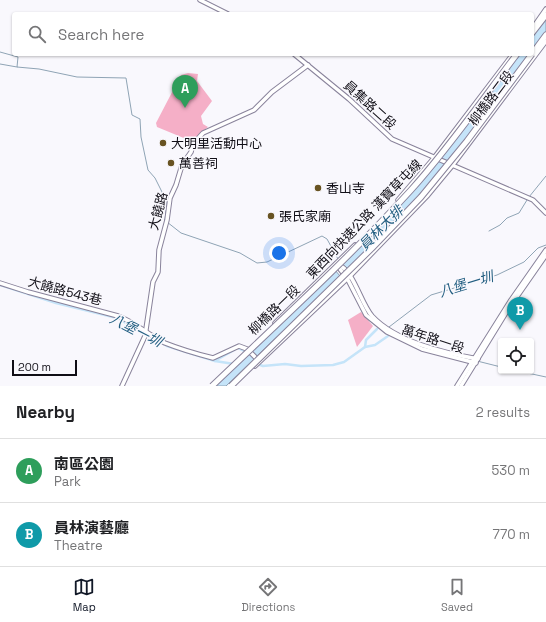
<!DOCTYPE html>
<html lang="en">
<head>
<meta charset="utf-8">
<style>
	body { margin:0; font-family:"Space Grotesk","Noto Sans TC",sans-serif; background:#f2f2f2; color:#202124 }
	.controls { position:absolute; right:12px; bottom:12px; display:grid; overflow:hidden; border-radius:4px; box-shadow:0 1px 3px #0004 }
	.controls button { width:36px; height:36px; display:grid; place-items:center; padding:0; border:0; border-bottom:1px solid #e0e0e0; background:#fff; color:#202124; font:20px sans-serif }
	.scale { position:absolute; left:12px; bottom:10px; width:65px; box-sizing:border-box; padding-left:4px; border:2px solid #100e16; border-top:0; font-size:11px; line-height:14px; white-space:nowrap; color:#100e16; -webkit-text-stroke:3px #f9f8fd; paint-order:stroke }
	.you { position:absolute; left:279px; top:253px; width:14px; height:14px; margin:-10px; border:3px solid #fff; border-radius:50%; background:#1a73e8; box-shadow:0 0 0 6px #1a73e833 }
	.badge { display:grid; place-items:center; width:26px; height:26px; border-radius:50%; background:#111827; color:#fff; font-size:13px; font-weight:700 }
	.pin { position:absolute; translate:-50% -33px; filter:drop-shadow(0 1px 2px #0008) }
	.pin::after { content:''; position:absolute; top:21px; width:14px; height:12px; background:inherit; clip-path:polygon(0 0,100% 0,50% 100%) }
	.list { margin:0; padding:0; list-style:none }
	h2 { display:flex; justify-content:space-between; align-items:center; height:52px; margin:0; padding:0 16px; font-size:17px }
	h2 small { font-size:13px; font-weight:400; color:#757577 }
	.list li { display:grid; grid-template-columns:26px 1fr auto; gap:12px; align-items:center; box-sizing:border-box; height:64px; padding:0 16px; border-top:1px solid #e0e0e0 }
	.list b { display:block; font-size:15px; white-space:nowrap }
	.list p { margin:0; font-size:13px; white-space:nowrap; color:#757577 }
	.list em { font-size:13px; font-style:normal; color:#757577 }
	.icon { flex:none; width:22px; height:22px; fill:none; stroke:currentColor; stroke-width:2; stroke-linecap:round; stroke-linejoin:round }
	.map { position:relative; flex:none; width:546px; height:386px; overflow:hidden }
	.search { position:absolute; background:#fff; box-shadow:0 1px 3px #0004; left:12px; right:12px; top:12px; height:44px; display:flex; align-items:center; gap:10px; box-sizing:border-box; padding:0 14px; border-radius:4px; color:#757577; font-size:15px }
	.sheet { height:180px; background:#fff }
	nav { display:flex; justify-content:space-around; align-items:center; box-sizing:border-box; height:56px; border-top:1px solid #e0e0e0; background:#fff; font-size:11px; color:#757577 }
	nav a { display:grid; justify-items:center; gap:2px }
	nav .on { color:#111827 }
	.map>svg:first-child { display:block }
	.green { fill:#f5afc7 }
	.water { fill:#c5e4f9; stroke:#8fa4b5 }
	.lines { fill:none; stroke-linecap:round; stroke-linejoin:round }
	.stream { stroke:#8fa4b5; stroke-width:1 }
	.canal { stroke:#c5e4f9; stroke-width:2.5 }
	.secondary-casing { stroke:#89839b; stroke-width:5.5 }
	.highway-casing { stroke:#89839b; stroke-width:7 }
	.secondary { stroke:#fff; stroke-width:3.5 }
	.highway { stroke:#fff; stroke-width:5 }
	.highway-bridge-casing { stroke:#89839b; stroke-width:7; stroke-linecap:butt }
	.highway-bridge { stroke:#fff; stroke-width:5 }
	.poi-dot { fill:#685322; stroke:#f9f8fd; stroke-width:1.5 }
	.labels { text-anchor:middle; dominant-baseline:central; stroke-width:3; stroke-linejoin:round; paint-order:stroke }
	.street-label { font-size:13px; fill:#100e16; stroke:#f9f8fd }
	.poi-label { font-size:13px; fill:#100e16; stroke:#f9f8fd; text-anchor:start }
	.water-label { font-size:14px; font-style:italic; fill:#225e81; stroke:#f9f8fd }
</style>
</head>
<body>
<div class="map">
<svg width="546" height="386" viewBox="0 0 546 386">
	<rect width="100%" height="100%" fill="#f9f8fd"/>
	<g class="green">
		<path d="M188,73L198,74L197,81L212,101L201,116L203,124L208,127L191,141L157,127L156,123L181,75Z"/>
		<path d="M361,312L373,326L357,347L348,320Z"/>
	</g>
	<g class="water">
		<path d="M546,17V33L532,52V36Z"/>
		<path d="M519,54H530L453,157L401,215L348,269L341,263L383,223Z"/>
		<path d="M335,270L340,276L226,386H215Z"/>
	</g>
	<g class="lines">
		<g class="stream">
			<path d="M0,52L18,57L17,67L39,69L77,77L126,78L132,115L140,119L141,137L148,170L155,178L167,202L165,220"/>
			<path d="M0,64L17,67"/>
			<path d="M529,197L546,176"/>
			<path d="M167,222L181,233L240,253L257,263L267,262L322,236L327,239L338,259"/>
			<path d="M489,231L500,225L507,218L519,213L527,200"/>
			<path d="M389,327L431,295L497,275L524,262L538,248L546,245"/>
			<path d="M477,361L501,367"/>
			<path d="M518,371L546,377"/>
		</g>
		<g class="canal">
			<path d="M0,285L56,303L117,318L167,346L215,361L234,350"/>
			<path d="M365,347L366,340L377,329"/>
			<path d="M238,348L244,351"/>
			<path d="M215,361L234,364"/>
			<path d="M257,364L263,366L285,364L301,366L333,365L344,362L365,347L375,345L388,336"/>
		</g>
		<g class="secondary-casing">
			<g id="secondary">
				<path d="M200,0L228,14"/>
				<path d="M532,29L546,9"/>
				<path d="M294,54L349,99L392,139L533,200L546,213"/>
				<path d="M398,200L434,158L513,54"/>
				<path d="M336,264L347,278L366,315L387,332L422,349L476,363"/>
				<path d="M337,264C354,270 360,302 372,316C396,342 445,353 478,359"/>
				<path d="M0,283L28,292L118,316C135,322 148,335 165,343C180,349 197,354 213,358L239,346L247,349L259,361"/>
				<path d="M275,323L355,245"/>
				<path d="M255,366L350,276L428,195L452,166L546,41"/>
				<path d="M122,386L145,336L153,282L158,272L159,250L167,220L170,198L176,185L182,165L191,152L193,144L203,133L254,110L272,92L308,65"/>
				<path d="M457,386L511,300L546,250"/>
				<path d="M461,386L507,311L546,255"/>
			</g>
		</g>
		<g class="highway-casing">
			<g id="highway">
				<path d="M532,33L546,15"/>
				<path d="M532,54L546,35"/>
			</g>
		</g>
		<use href="#secondary" class="secondary"/>
		<use href="#highway" class="highway"/>
		<g class="highway-bridge-casing">
			<g id="highway-bridge">
				<path d="M212,386C279,322 348,259 411,190C449,148 482,100 517,54"/>
				<path d="M231,386L372,248L421,197L467,141L532,54"/>
			</g>
		</g>
		<use href="#highway-bridge" class="highway-bridge"/>
	</g>
	<g class="poi-dot">
		<circle cx="163" cy="143" r="4"/>
		<circle cx="171" cy="163" r="4"/>
		<circle cx="318" cy="188" r="4"/>
		<circle cx="271" cy="216" r="4"/>
	</g>
	<g class="labels">
		<g class="street-label">
			<text transform="translate(491 98) rotate(-53)">柳橋路二段</text>
			<text transform="translate(370 105) rotate(42)">員集路二段</text>
			<text transform="translate(158 211) rotate(-75)">大饒路</text>
			<text transform="translate(364 219) rotate(-46)">東西向快速公路 漢寶草屯線</text>
			<text transform="translate(65 291) rotate(15)">大饒路543巷</text>
			<text transform="translate(274 310) rotate(-44)">柳橋路一段</text>
			<text transform="translate(433 339) rotate(18)">萬年路一段</text>
		</g>
		<g class="poi-label">
			<text x="171" y="143">大明里活動中心</text>
			<text x="179" y="163">萬善祠</text>
			<text x="326" y="188">香山寺</text>
			<text x="279" y="216">張氏家廟</text>
		</g>
		<g class="water-label">
			<text transform="translate(381 228) rotate(-45)">員林大排</text>
			<text transform="translate(466 284) rotate(-17)">八堡一圳</text>
			<text transform="translate(136 330) rotate(27)">八堡一圳</text>
		</g>
	</g>
</svg>
<div class="controls">
<button><svg class="icon" aria-label="locate" viewBox="0 0 24 24"><circle cx="12" cy="12" r="6"/><path d="M12 2v4M12 18v4M2 12h4M18 12h4"/></svg></button>
</div>
<div class="scale">200 m</div>
<div class="you"></div>
<div class="pin badge" style="left:185px;top:108px;background:#2e9e5b">A</div>
<div class="pin badge" style="left:520px;top:330px;background:#0f9aa8">B</div>
<div class="search"><svg class="icon" aria-label="search" viewBox="0 0 24 24"><circle cx="10" cy="10" r="6"/><path d="M15 15l6 6"/></svg>Search here</div>
</div>
<section class="sheet">
<h2>Nearby<small>2 results</small></h2>
<ul class="list">
<li><span class="badge" style="background:#2e9e5b">A</span><div><b>南區公園</b><p>Park</p></div><em>530 m</em></li>
<li><span class="badge" style="background:#0f9aa8">B</span><div><b>員林演藝廳</b><p>Theatre</p></div><em>770 m</em></li>
</ul>
</section>
<nav>
<a class="on"><svg class="icon" aria-label="map" viewBox="0 0 24 24"><path d="M3 6l6-2 6 2 6-2v14l-6 2-6-2-6 2zM9 4v14M15 6v14"/></svg>Map</a>
<a><svg class="icon" aria-label="directions" viewBox="0 0 24 24"><path d="M12 3l9 9-9 9-9-9zM9 14v-3h6M13 9l2 2-2 2"/></svg>Directions</a>
<a><svg class="icon" aria-label="saved" viewBox="0 0 24 24"><path d="M7 4h10v16l-5-4-5 4z"/></svg>Saved</a>
</nav>
</body>
</html>
